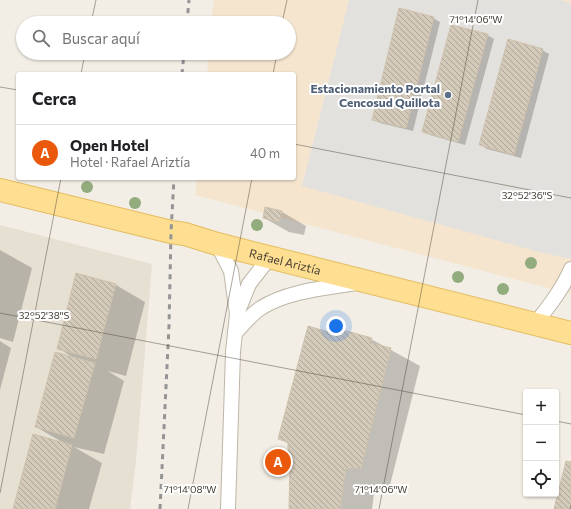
<!DOCTYPE html>
<html lang="es">
<head>
<meta charset="utf-8">
<style>
	body { margin:0; font-family:Commissioner,sans-serif; background:#f6f6f6; color:#202124 }
	.controls { position:absolute; right:12px; bottom:12px; display:grid; overflow:hidden; border-radius:4px; box-shadow:0 1px 3px #0004 }
	.controls button { width:36px; height:36px; display:grid; place-items:center; padding:0; border:0; border-bottom:1px solid #e0e0e0; background:#fff; color:#202124; font:20px sans-serif }
	.you { position:absolute; left:336px; top:326px; width:14px; height:14px; margin:-10px; border:3px solid #fff; border-radius:50%; background:#1a73e8; box-shadow:0 0 0 6px #1a73e833 }
	.badge { display:grid; place-items:center; width:26px; height:26px; border-radius:50%; background:#ea580c; color:#fff; font-size:13px; font-weight:700 }
	.pin { position:absolute; translate:-50% -50%; border:2px solid #fff; box-shadow:0 1px 4px #0006 }
	.list { margin:0; padding:0; list-style:none }
	h2 { display:flex; justify-content:space-between; align-items:center; height:52px; margin:0; padding:0 16px; font-size:17px }
	h2 small { font-size:13px; font-weight:400; color:#757577 }
	.list li { display:grid; grid-template-columns:26px 1fr auto; gap:12px; align-items:center; box-sizing:border-box; height:56px; padding:0 16px; border-top:1px solid #e0e0e0 }
	.list b { display:block; font-size:15px; white-space:nowrap }
	.list p { margin:0; font-size:13px; white-space:nowrap; color:#757577 }
	.list em { font-size:13px; font-style:normal; color:#757577 }
	.icon { flex:none; width:22px; height:22px; fill:none; stroke:currentColor; stroke-width:2; stroke-linecap:round; stroke-linejoin:round }
	.map { position:relative; flex:none; width:571px; height:509px; overflow:hidden }
	.search { position:absolute; background:#fff; box-shadow:0 1px 3px #0004; left:16px; top:16px; width:280px; height:44px; display:flex; align-items:center; gap:10px; box-sizing:border-box; padding:0 14px; border-radius:22px; color:#757577; font-size:15px }
	.panel { position:absolute; background:#fff; box-shadow:0 1px 3px #0004; left:16px; top:72px; width:280px; height:108px; border-radius:4px }
	.map>svg:first-child { display:block }
	.residential { fill:#e6e0d3 }
	.commercial { fill:#f5e5cf }
	.parking { fill:#e3e1dd }
	.shadow { fill:#0003 }
	.building { fill:url(#building-back-hatch); stroke:#cfc2ad }
	.lines { fill:none; stroke-linecap:round; stroke-linejoin:round }
	.lane-casing { stroke:#beb6a7; stroke-width:16 }
	.primary-casing { stroke:#e4bc61; stroke-width:24 }
	.lane { stroke:#fff; stroke-width:14 }
	.primary { stroke:#fedf92; stroke-width:22 }
	.rail { stroke:#949494; stroke-width:3; stroke-dasharray:5 5; stroke-linecap:butt }
	.tree { fill:#93ac7d }
	.ticks { fill:none; stroke:#453e34; stroke-width:1; stroke-opacity:0.45 }
	.service-dot { fill:#5c6f8a; stroke:#fff; stroke-width:1.5 }
	.labels { text-anchor:middle; dominant-baseline:central; stroke-width:4; stroke-linejoin:round; paint-order:stroke }
	.service-label { font-size:12px; font-weight:bold; fill:#4e5e75; stroke:#fff; text-anchor:end }
	.street-label { font-size:12px; fill:#453e34; stroke:#fff }
	.ticks-label { font-size:10px; text-anchor:middle; fill:#453e34; stroke:#fff; stroke-width:4; stroke-linejoin:round; paint-order:stroke }
</style>
</head>
<body>
<div class="map">
<svg width="571" height="509" viewBox="0 0 571 509">
	<defs>
		<pattern id="building-back-hatch" width="6" height="6" patternUnits="userSpaceOnUse"><rect width="6" height="6" fill="#d4caba"/><path d="M-1 5l2 2M0 0l6 6M5-1l2 2" fill="none" stroke="#aea598"/></pattern>
	</defs>
	<rect width="100%" height="100%" fill="#f2eee5"/>
	<path class="residential" d="M0,225L152,264L136,461L130,509H0Z"/>
	<path class="commercial" d="M214,0H571V294L195,195L197,178H294V74H207L209,53H289V23H211Z"/>
	<path class="parking" d="M349,0H560L571,3V259L539,252L302,186Z"/>
	<g class="shadow">
		<path d="M433,18L440,22L413,131L380,123L373,119Z"/>
		<path d="M487,35L494,39L465,145L430,135L423,131Z"/>
		<path d="M542,50L549,54L521,158L487,149L481,145Z"/>
		<path d="M282,212L306,226L304,235L289,232L264,218Z"/>
		<path d="M0,250L32,268L13,342L0,338Z"/>
		<path d="M116,285L145,302L126,376L108,371L124,381L104,454L74,447L102,463L89,509H14L64,443L36,427L74,358L58,348Z"/>
		<path d="M342,337L371,339L420,366L390,485H375L372,509H290L291,462L289,444L280,439Z"/>
		<path d="M0,341L11,348L0,390Z"/>
	</g>
	<g class="building">
		<path d="M399,8L434,17L406,128L372,120Z"/>
		<path d="M451,25L488,34L458,142L422,132Z"/>
		<path d="M508,39L543,49L514,155L479,145Z"/>
		<path d="M265,207L282,211L279,222L263,218Z"/>
		<path d="M76,273L116,284L96,359L57,349Z"/>
		<path d="M308,326L342,336L343,330L372,338L369,343L391,348L361,468H346L340,509H289L290,463L288,456V442L278,439Z"/>
		<path d="M55,352L95,363L74,438L35,427Z"/>
		<path d="M33,434L72,445L55,509H13Z"/>
		<path d="M566,461L571,462V509H554Z"/>
	</g>
	<g class="lines">
		<g class="lane-casing">
			<g id="lane">
				<path d="M217,244L231,271L237,314L233,352L228,509"/>
				<path d="M237,314L249,284L270,257"/>
				<path d="M535,324C549,306 562,290 571,269"/>
				<path d="M235,333C243,325 251,314 261,308C287,291 326,288 356,283"/>
			</g>
		</g>
		<g class="primary-casing">
			<g id="primary">
				<path id="s1" d="M0,190L171,232L185,234L217,244L571,333"/>
			</g>
		</g>
		<use href="#lane" class="lane"/>
		<use href="#primary" class="primary"/>
		<g class="rail">
			<path d="M187,23L189,0"/>
			<path d="M182,74L184,53"/>
			<path d="M160,509L169,326L171,232L174,178"/>
		</g>
	</g>
	<g class="tree">
		<circle cx="87" cy="187" r="6"/>
		<circle cx="135" cy="203" r="6"/>
		<circle cx="257" cy="225" r="6"/>
		<circle cx="531" cy="263" r="6"/>
		<circle cx="458" cy="277" r="6"/>
		<circle cx="503" cy="289" r="6"/>
	</g>
	<path class="ticks" d="M91,23L96,0M282,23L287,0M81,74L85,53M273,74L277,53M0,87L18,90M294,144L571,198M0,313L526,415M556,421L571,424M0,493L61,178M188,509L252,178M379,509L478,0M570,509L571,505"/>
	<circle class="service-dot" cx="448" cy="95" r="4"/>
	<g class="labels">
		<g class="service-label">
			<text x="440" y="88">Estacionamiento Portal<tspan x="440" dy="14">Cencosud Quillota</tspan></text>
		</g>
		<g class="street-label">
			<text stroke="none"><textPath href="#s1" startOffset="294">Rafael Ariztía</textPath></text>
		</g>
	</g>
	<g class="ticks-label">
		<text x="476" y="23">71°14'06"W</text>
		<text x="527" y="199">32°52'36"S</text>
		<text x="44" y="319">32°52'38"S</text>
		<text x="190" y="493">71°14'08"W</text>
		<text x="381" y="493">71°14'06"W</text>
	</g>
</svg>
<div class="controls">
<button>+</button>
<button>−</button>
<button><svg class="icon" aria-label="locate" viewBox="0 0 24 24"><circle cx="12" cy="12" r="6"/><path d="M12 2v4M12 18v4M2 12h4M18 12h4"/></svg></button>
</div>
<div class="you"></div>
<div class="pin badge" style="left:278px;top:462px">A</div>
<div class="search"><svg class="icon" aria-label="search" viewBox="0 0 24 24"><circle cx="10" cy="10" r="6"/><path d="M15 15l6 6"/></svg>Buscar aquí</div>
<section class="panel">
<h2>Cerca<small></small></h2>
<ul class="list">
<li><span class="badge">A</span><div><b>Open Hotel</b><p>Hotel · Rafael Ariztía</p></div><em>40 m</em></li>
</ul>
</section>
</div>
</body>
</html>
